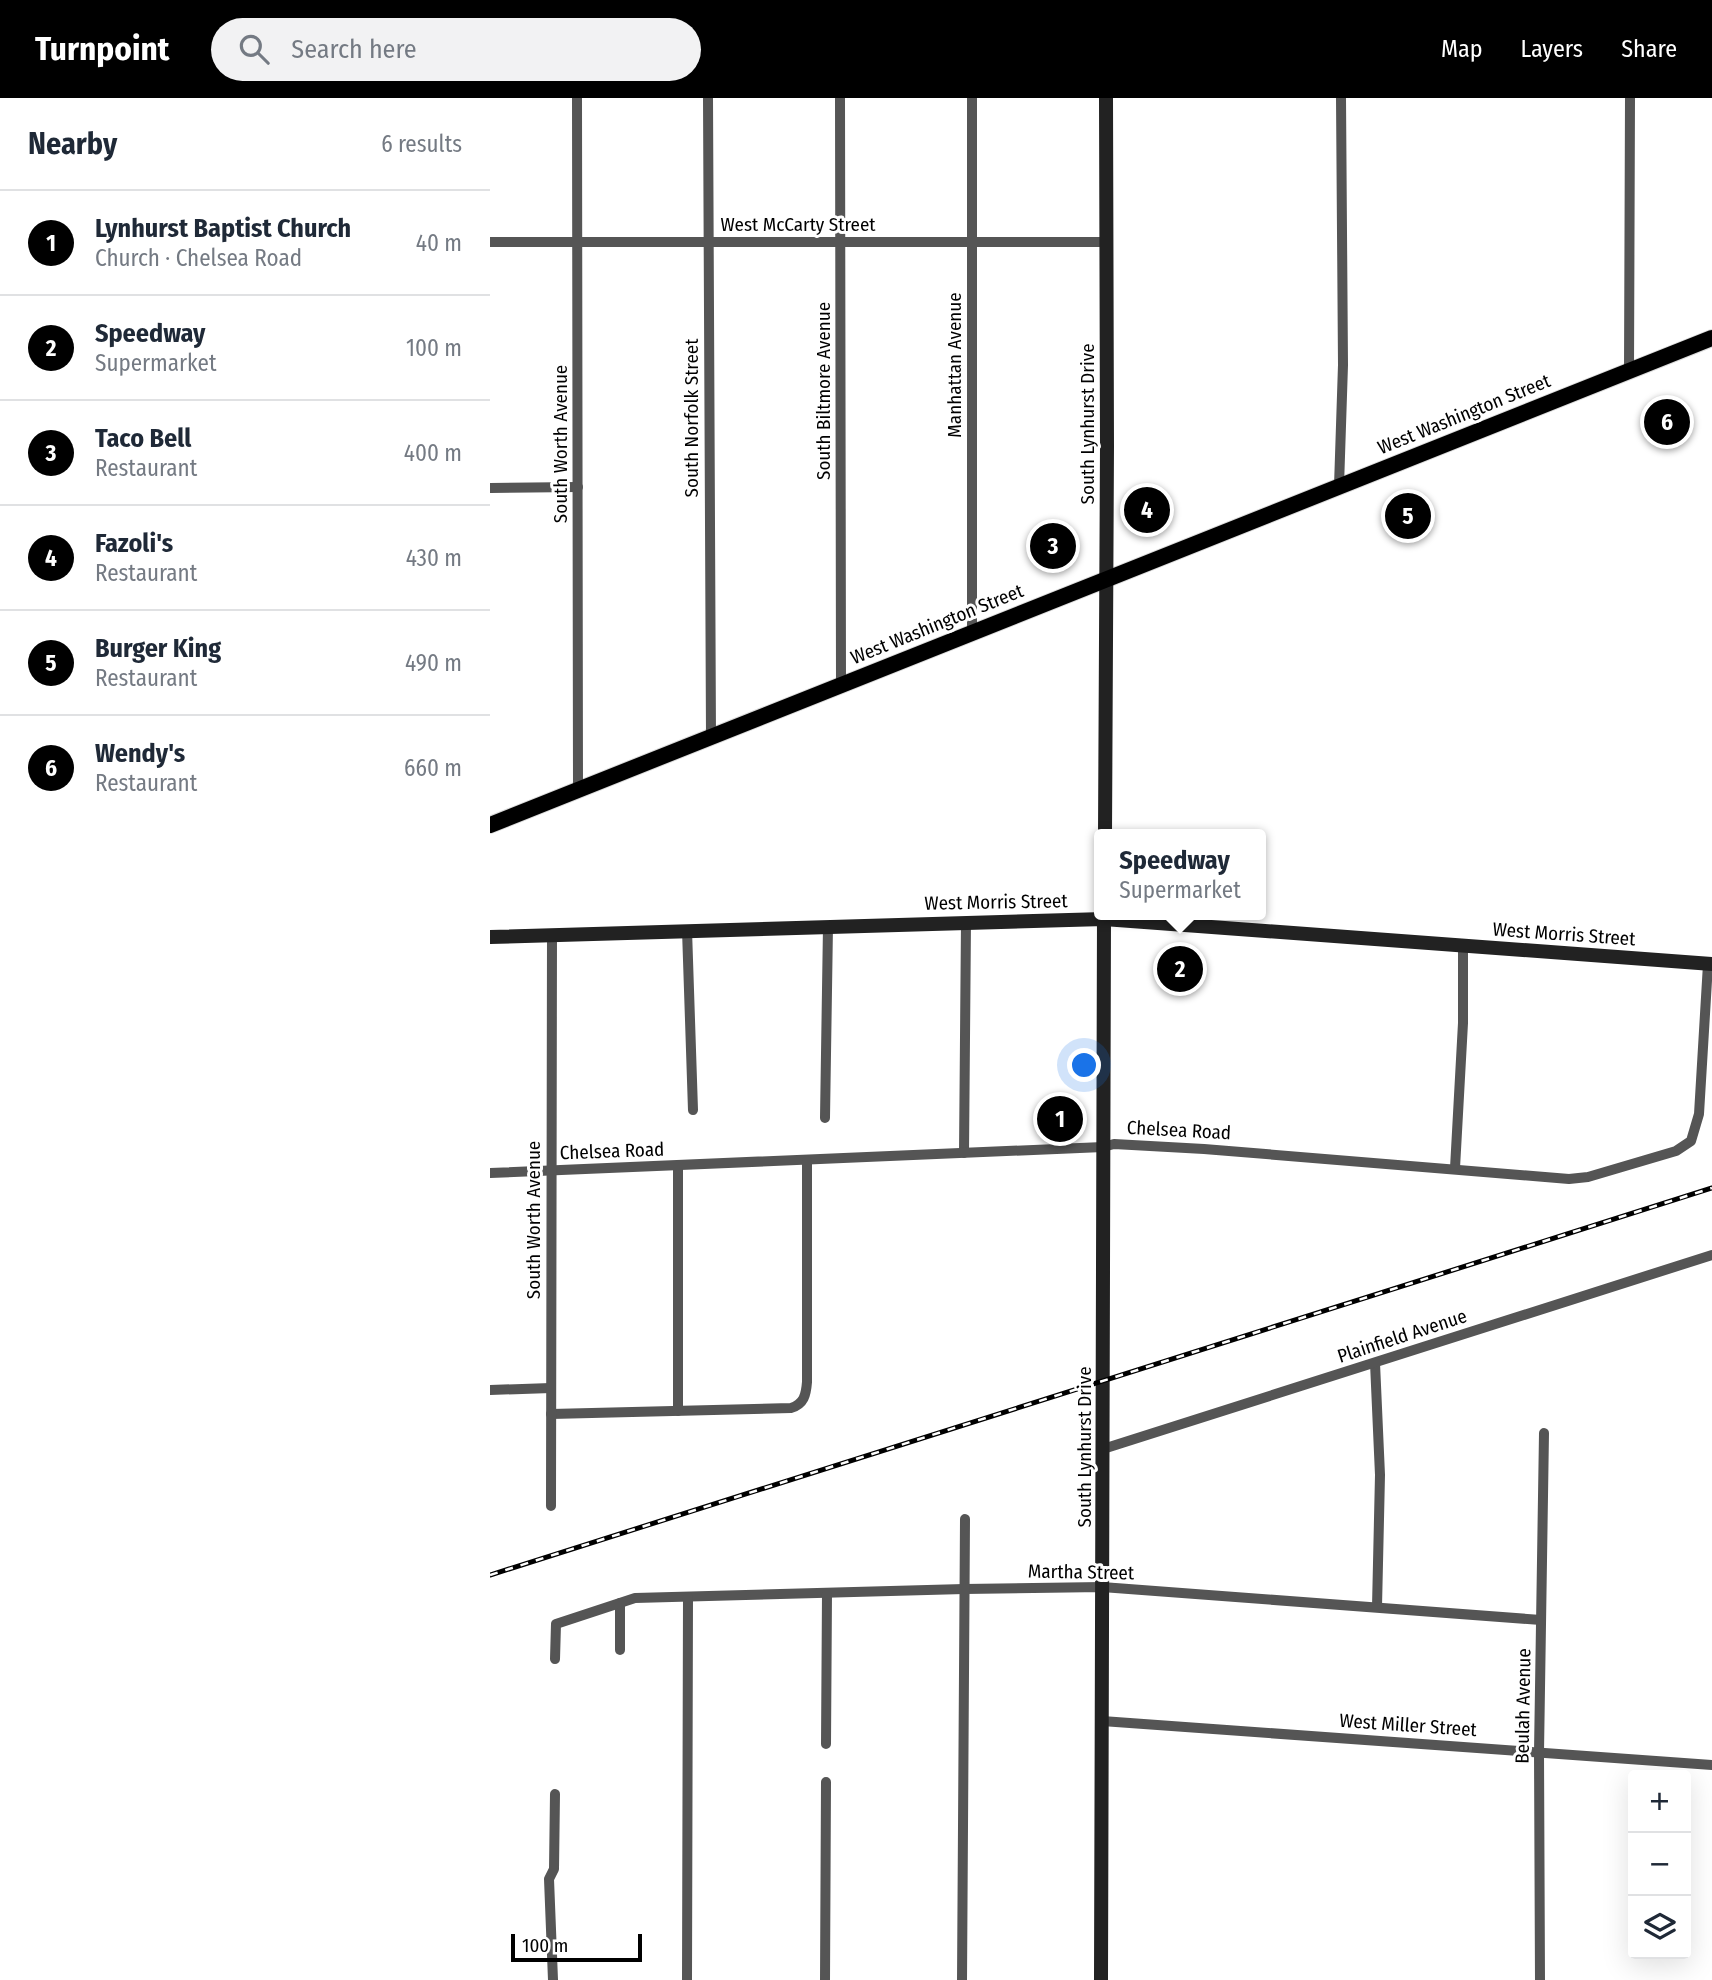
<!DOCTYPE html>
<html lang="en">
<head>
<meta charset="utf-8">
<style>
	body { margin:0; font-family:"Fira Sans Condensed",sans-serif; background:#f2f2f3; color:#1f2937 }
	.controls { position:absolute; right:21px; bottom:21px; display:grid; overflow:hidden; border-radius:7px; box-shadow:0 7px 28px #0002 }
	.controls button { width:63px; height:63px; display:grid; place-items:center; padding:0; border:0; border-bottom:2px solid #e0e1e3; background:#fff; color:#1f2937; font:35px sans-serif }
	.scale { position:absolute; left:21px; bottom:18px; width:131px; box-sizing:border-box; padding-left:7px; border:4px solid #000; border-top:0; font-size:19px; line-height:24px; white-space:nowrap; color:#000; -webkit-text-stroke:5px #fff; paint-order:stroke }
	.you { position:absolute; left:595px; top:968px; width:24px; height:24px; margin:-18px; border:5px solid #fff; border-radius:50%; background:#1a73e8; box-shadow:0 0 0 10px #1a73e833 }
	.badge { display:grid; place-items:center; width:46px; height:46px; border-radius:50%; background:#000; color:#fff; font-size:23px; font-weight:700 }
	.pin { position:absolute; translate:-50% -50%; border:4px solid #fff; box-shadow:0 2px 7px #0006 }
	.popup { position:absolute; left:604px; top:731px; width:172px; height:91px; box-sizing:border-box; display:grid; place-content:center; border-radius:7px; background:#fff; filter:drop-shadow(0 2px 5px #0005); font-size:23px; white-space:nowrap; color:#747a83 }
	.popup b { font-size:26px; color:#1f2937 }
	.popup::after { content:''; position:absolute; left:50%; top:100%; margin-left:-14px; border:14px solid transparent; border-top-color:#fff }
	.list { margin:0; padding:0; list-style:none }
	h2 { display:flex; justify-content:space-between; align-items:center; height:91px; margin:0; padding:0 28px; font-size:30px }
	h2 small { font-size:23px; font-weight:400; color:#747a83 }
	.list li { display:grid; grid-template-columns:46px 1fr auto; gap:21px; align-items:center; box-sizing:border-box; height:105px; padding:0 28px; border-top:2px solid #e0e1e3 }
	.list b { display:block; font-size:26px; white-space:nowrap }
	.list p { margin:0; font-size:23px; white-space:nowrap; color:#747a83 }
	.list em { font-size:23px; font-style:normal; color:#747a83 }
	.icon { flex:none; width:38px; height:38px; fill:none; stroke:currentColor; stroke-width:2; stroke-linecap:round; stroke-linejoin:round }
	.map { position:relative; flex:none; width:1222px; height:1882px; overflow:hidden }
	header { display:flex; align-items:center; gap:42px; box-sizing:border-box; height:98px; padding:0 35px; background:#000; color:#fff }
	header strong { font-size:33px }
	nav { display:flex; gap:38px; margin-inline-start:auto; font-size:24px }
	.search { width:490px; height:63px; background:#f2f2f3; display:flex; align-items:center; gap:18px; box-sizing:border-box; padding:0 24px; border-radius:38px; color:#747a83; font-size:26px }
	main { display:flex }
	aside { flex:1; background:#fff }
	.map>svg:first-child { display:block }
	.lines { fill:none; stroke-linecap:round; stroke-linejoin:round }
	.primary-casing { stroke:#dbdbdb; stroke-width:18 }
	.street { stroke:#555; stroke-width:10 }
	.secondary { stroke:#222; stroke-width:14 }
	.primary { stroke:#000; stroke-width:16 }
	.rail-casing { stroke:#000; stroke-width:5 }
	.rail { stroke:#fff; stroke-width:2.5; stroke-dasharray:8; stroke-linecap:butt }
	.labels { text-anchor:middle; dominant-baseline:central; stroke-width:6; stroke-linejoin:round; paint-order:stroke }
	.street-label { font-size:19px; fill:#000; stroke:#fff }
</style>
</head>
<body>
<header>
<strong>Turnpoint</strong>
<div class="search"><svg class="icon" aria-label="search" viewBox="0 0 24 24"><circle cx="10" cy="10" r="6"/><path d="M15 15l6 6"/></svg>Search here</div>
<nav><a>Map</a><a>Layers</a><a>Share</a></nav>
</header>
<main>
<aside>
<h2>Nearby<small>6 results</small></h2>
<ul class="list">
<li><span class="badge">1</span><div><b>Lynhurst Baptist Church</b><p>Church · Chelsea Road</p></div><em>40 m</em></li>
<li><span class="badge">2</span><div><b>Speedway</b><p>Supermarket</p></div><em>100 m</em></li>
<li><span class="badge">3</span><div><b>Taco Bell</b><p>Restaurant</p></div><em>400 m</em></li>
<li><span class="badge">4</span><div><b>Fazoli's</b><p>Restaurant</p></div><em>430 m</em></li>
<li><span class="badge">5</span><div><b>Burger King</b><p>Restaurant</p></div><em>490 m</em></li>
<li><span class="badge">6</span><div><b>Wendy's</b><p>Restaurant</p></div><em>660 m</em></li>
</ul>
</aside>
<div class="map">
<svg width="1222" height="1882" viewBox="0 0 1222 1882">
	<rect width="100%" height="100%" fill="#fff"/>
	<g class="lines">
		<g class="primary-casing">
			<path id="primary" d="M0,727L1222,240"/>
		</g>
		<g class="street">
			<path d="M87,0L88,692"/>
			<path d="M218,0L221,639"/>
			<path d="M350,0L351,586"/>
			<path d="M0,144H615"/>
			<path d="M1139,273L1140,0"/>
			<path d="M849,388L853,267L851,0"/>
			<path d="M0,390L88,389"/>
			<path d="M482,535V0"/>
			<path d="M197,832L203,1012"/>
			<path d="M335,1020L338,828"/>
			<path d="M474,1055L476,824"/>
			<path d="M188,1068V1313"/>
			<path d="M965,1070L973,925V848"/>
			<path d="M0,1075L613,1049L624,1046L714,1051L1079,1081L1098,1079L1186,1053L1201,1043L1209,1016L1218,866"/>
			<path d="M885,1265L890,1377L887,1509"/>
			<path d="M0,1292L61,1290"/>
			<path d="M61,1316L301,1310C314,1306 316,1297 317,1284V1063"/>
			<path d="M613,1351L1222,1157"/>
			<path d="M61,1408L62,837"/>
			<path d="M130,1552V1505"/>
			<path d="M65,1561L66,1526L145,1500L474,1491L612,1489L1051,1522"/>
			<path d="M612,1623L1222,1667"/>
			<path d="M336,1646L337,1495"/>
			<path d="M63,1882L59,1781L64,1771L65,1696"/>
			<path d="M197,1882L198,1499"/>
			<path d="M335,1882L336,1684"/>
			<path d="M472,1882L475,1421"/>
			<path d="M1050,1882L1049,1654L1054,1335"/>
		</g>
		<g class="secondary">
			<path d="M615,736L617,348L616,0"/>
			<path d="M0,839L614,821L1222,866"/>
			<path d="M611,1882L614,817"/>
		</g>
		<use href="#primary" class="primary"/>
		<g class="rail-casing">
			<path id="rail" d="M0,1477L1222,1090"/>
		</g>
		<use href="#rail" class="rail"/>
	</g>
	<g class="labels">
		<g class="street-label">
			<text x="308" y="126">West McCarty Street</text>
			<text transform="translate(464 267) rotate(-90)">Manhattan Avenue</text>
			<text transform="translate(333 293) rotate(-90)">South Biltmore Avenue</text>
			<text transform="translate(974 316) rotate(-22)">West Washington Street</text>
			<text transform="translate(201 320) rotate(-90)">South Norfolk Street</text>
			<text transform="translate(597 326) rotate(-90)">South Lynhurst Drive</text>
			<text transform="translate(70 346) rotate(-90)">South Worth Avenue</text>
			<text transform="translate(447 526) rotate(-22)">West Washington Street</text>
			<text transform="translate(506 804) rotate(-1)">West Morris Street</text>
			<text transform="translate(1074 836) rotate(4)">West Morris Street</text>
			<text transform="translate(689 1032) rotate(3)">Chelsea Road</text>
			<text transform="translate(122 1053) rotate(-2)">Chelsea Road</text>
			<text transform="translate(43 1122) rotate(-90)">South Worth Avenue</text>
			<text transform="translate(912 1238) rotate(-18)">Plainfield Avenue</text>
			<text transform="translate(594 1349) rotate(-90)">South Lynhurst Drive</text>
			<text transform="translate(591 1474) rotate(1)">Martha Street</text>
			<text transform="translate(1033 1608) rotate(-89)">Beulah Avenue</text>
			<text transform="translate(918 1627) rotate(4)">West Miller Street</text>
		</g>
	</g>
</svg>
<div class="controls">
<button>+</button>
<button>−</button>
<button><svg class="icon" aria-label="layers" viewBox="0 0 24 24"><path d="M12 4l9 5-9 5-9-5zM3 14l9 5 9-5"/></svg></button>
</div>
<div class="scale">100 m</div>
<div class="you"></div>
<div class="pin badge" style="left:570px;top:1021px">1</div>
<div class="pin badge" style="left:690px;top:871px">2</div>
<div class="popup"><b>Speedway</b>Supermarket</div>
<div class="pin badge" style="left:563px;top:448px">3</div>
<div class="pin badge" style="left:657px;top:412px">4</div>
<div class="pin badge" style="left:918px;top:418px">5</div>
<div class="pin badge" style="left:1177px;top:324px">6</div>
</div>
</main>
</body>
</html>
